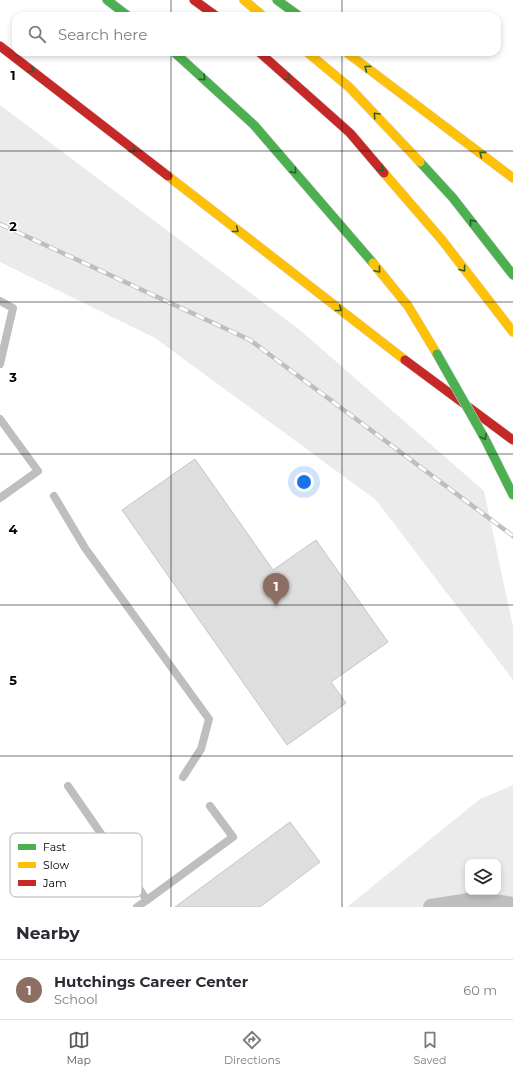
<!DOCTYPE html>
<html lang="en">
<head>
<meta charset="utf-8">
<style>
	body { margin:0; font-family:Montserrat,sans-serif; background:#f2f2f3; color:#2b2b33 }
	.controls { position:absolute; right:12px; bottom:12px; display:grid; overflow:hidden; border-radius:8px; box-shadow:0 2px 6px #0003 }
	.controls button { width:36px; height:36px; display:grid; place-items:center; padding:0; border:0; border-bottom:1px solid #e1e1e2; background:#fff; color:#2b2b33; font:20px sans-serif }
	.you { position:absolute; left:304px; top:482px; width:14px; height:14px; margin:-10px; border:3px solid #fff; border-radius:50%; background:#1a73e8; box-shadow:0 0 0 6px #1a73e833 }
	.badge { display:grid; place-items:center; width:26px; height:26px; border-radius:50%; background:#595959; color:#fff; font-size:13px; font-weight:700 }
	.pin { position:absolute; translate:-50% -33px; filter:drop-shadow(0 1px 2px #0008) }
	.pin::after { content:''; position:absolute; top:21px; width:14px; height:12px; background:inherit; clip-path:polygon(0 0,100% 0,50% 100%) }
	.list { margin:0; padding:0; list-style:none }
	h2 { display:flex; justify-content:space-between; align-items:center; height:52px; margin:0; padding:0 16px; font-size:17px }
	h2 small { font-size:13px; font-weight:400; color:#7c7c81 }
	.list li { display:grid; grid-template-columns:26px 1fr auto; gap:12px; align-items:center; box-sizing:border-box; height:60px; padding:0 16px; border-top:1px solid #e1e1e2 }
	.list b { display:block; font-size:15px; white-space:nowrap }
	.list p { margin:0; font-size:13px; white-space:nowrap; color:#7c7c81 }
	.list em { font-size:13px; font-style:normal; color:#7c7c81 }
	.icon { flex:none; width:22px; height:22px; fill:none; stroke:currentColor; stroke-width:2; stroke-linecap:round; stroke-linejoin:round }
	.map { position:relative; flex:none; width:513px; height:907px; overflow:hidden }
	.search { position:absolute; background:#fff; box-shadow:0 2px 6px #0003; left:12px; right:12px; top:12px; height:44px; display:flex; align-items:center; gap:10px; box-sizing:border-box; padding:0 14px; border-radius:12px; color:#7c7c81; font-size:15px }
	.sheet { height:112px; background:#fff }
	nav { display:flex; justify-content:space-around; align-items:center; box-sizing:border-box; height:56px; border-top:1px solid #e1e1e2; background:#fff; font-size:11px; color:#7c7c81 }
	nav a { display:grid; justify-items:center; gap:2px }
	nav .on { color:#595959 }
	.map>svg:first-child { display:block }
	.green { fill:#ebebeb; fill-rule:evenodd }
	.building { fill:#dedede; stroke:#c6c6c6 }
	.lines { fill:none; stroke-linecap:round; stroke-linejoin:round }
	.fast-casing { stroke:#dbdbdb; stroke-width:10 }
	.slow-casing { stroke:#dbdbdb; stroke-width:10 }
	.jam-casing { stroke:#dbdbdb; stroke-width:10 }
	.lane { stroke:#bebebe; stroke-width:8 }
	.street { stroke:#bebebe; stroke-width:16 }
	.fast { stroke:#4caf50; stroke-width:9 }
	.slow { stroke:#ffc107; stroke-width:9 }
	.jam { stroke:#c62828; stroke-width:9 }
	.rail-casing { stroke:#bebebe; stroke-width:4.5 }
	.rail { stroke:#fff; stroke-width:3; stroke-dasharray:9; stroke-linecap:butt }
	.fast-bridge-casing { stroke:#dbdbdb; stroke-width:10; stroke-linecap:butt }
	.fast-bridge { stroke:#4caf50; stroke-width:9 }
	.oneway { stroke:#2a602c }
	.grid { fill:none; stroke:#000; stroke-width:1; stroke-opacity:0.55 }
	.key { fill:#fff; stroke:#b2b2b2; stroke-width:1 }
	.key-label { font-size:11px; fill:#000 }
	.grid-label { font-size:13px; text-anchor:middle; font-weight:bold; fill:#000; stroke:#fff; stroke-width:3; stroke-linejoin:round; paint-order:stroke }
</style>
</head>
<body>
<div class="map">
<svg width="513" height="907" viewBox="0 0 513 907">
	<rect width="100%" height="100%" fill="#fff"/>
	<g class="green">
		<path d="M0,105L300,330L484,491L513,627V680L376,500L155,338L0,262Z"/>
		<path d="M513,785V907H347L480,799ZM468,862H498V892H468Z"/>
	</g>
	<g class="building">
		<path d="M195,459L273,570L316,540L388,642L331,682L346,703L287,745L122,510Z"/>
		<path d="M290,822L320,862L260,907H175Z"/>
	</g>
	<g class="lines">
		<g class="fast-casing">
			<g id="fast">
				<path d="M107,0L128,16"/>
				<path d="M277,0L299,16"/>
				<path d="M174,52L254,125L373,263"/>
				<path d="M420,162L453,198L513,275"/>
			</g>
		</g>
		<g class="slow-casing">
			<g id="slow">
				<path d="M244,0L263,16"/>
				<path d="M307,52L349,87L420,162"/>
				<path d="M346,52L513,178"/>
				<path d="M384,173L442,240L513,332"/>
				<path d="M168,176L405,360"/>
				<path d="M373,263L408,306L437,354"/>
			</g>
		</g>
		<g class="jam-casing">
			<g id="jam">
				<path d="M194,0L216,16"/>
				<path d="M0,46L168,176"/>
				<path d="M259,52L350,133L384,173"/>
				<path d="M405,360L513,440"/>
			</g>
		</g>
		<g class="lane">
			<path d="M0,301L13,308L0,364"/>
			<path d="M0,419L38,471L0,498"/>
			<path d="M54,496L85,548L209,719L201,749L183,777"/>
			<path d="M68,786L147,900L233,837L210,806"/>
			<path d="M137,907L147,900"/>
		</g>
		<path class="street" d="M431,907L469,901L501,903L513,905"/>
		<use href="#fast" class="fast"/>
		<use href="#slow" class="slow"/>
		<use href="#jam" class="jam"/>
		<g class="rail-casing">
			<path id="rail" d="M0,224L250,340L513,536"/>
		</g>
		<use href="#rail" class="rail"/>
		<g class="fast-bridge-casing">
			<path id="fast-bridge" d="M437,354L485,439L513,495"/>
		</g>
		<use href="#fast-bridge" class="fast-bridge"/>
	</g>
	<defs><path id="oneway-chevron" d="M-2-3.5L2.5 0L-2 3.5" fill="none" stroke-width="1.6" stroke-linecap="round" stroke-linejoin="round"/></defs>
	<g class="oneway">
		<use href="#oneway-chevron" transform="translate(367 68) rotate(-143)"/>
		<use href="#oneway-chevron" transform="translate(31 70) rotate(38)"/>
		<use href="#oneway-chevron" transform="translate(203 78) rotate(43)"/>
		<use href="#oneway-chevron" transform="translate(288 78) rotate(42)"/>
		<use href="#oneway-chevron" transform="translate(376 115) rotate(-133)"/>
		<use href="#oneway-chevron" transform="translate(133 150) rotate(38)"/>
		<use href="#oneway-chevron" transform="translate(482 154) rotate(-143)"/>
		<use href="#oneway-chevron" transform="translate(381 169) rotate(49)"/>
		<use href="#oneway-chevron" transform="translate(294 171) rotate(49)"/>
		<use href="#oneway-chevron" transform="translate(472 222) rotate(-129)"/>
		<use href="#oneway-chevron" transform="translate(236 230) rotate(38)"/>
		<use href="#oneway-chevron" transform="translate(463 269) rotate(54)"/>
		<use href="#oneway-chevron" transform="translate(378 270) rotate(50)"/>
		<use href="#oneway-chevron" transform="translate(339 309) rotate(38)"/>
		<use href="#oneway-chevron" transform="translate(484 437) rotate(62)"/>
	</g>
	<path class="grid" d="M171,0V16M342,0V16M171,52V907M342,52V907M0,151H513M0,302H513M0,454H513M0,605H513M0,756H513"/>
	<rect x="10" y="833" width="132" height="64" rx="6" class="key"/>
	<rect x="18" y="844" width="18" height="6" fill="#4caf50"/>
	<rect x="18" y="862" width="18" height="6" fill="#ffc107"/>
	<rect x="18" y="880" width="18" height="6" fill="#c62828"/>
	<g class="key-label">
		<text x="43" y="851">Fast</text>
		<text x="43" y="869">Slow</text>
		<text x="43" y="887">Jam</text>
	</g>
	<g class="grid-label">
		<text x="13" y="80">1</text>
		<text x="13" y="231">2</text>
		<text x="13" y="382">3</text>
		<text x="13" y="534">4</text>
		<text x="13" y="685">5</text>
	</g>
</svg>
<div class="controls">
<button><svg class="icon" aria-label="layers" viewBox="0 0 24 24"><path d="M12 4l9 5-9 5-9-5zM3 14l9 5 9-5"/></svg></button>
</div>
<div class="you"></div>
<div class="pin badge" style="left:276px;top:606px;background:#8d6e63">1</div>
<div class="search"><svg class="icon" aria-label="search" viewBox="0 0 24 24"><circle cx="10" cy="10" r="6"/><path d="M15 15l6 6"/></svg>Search here</div>
</div>
<section class="sheet">
<h2>Nearby<small></small></h2>
<ul class="list">
<li><span class="badge" style="background:#8d6e63">1</span><div><b>Hutchings Career Center</b><p>School</p></div><em>60 m</em></li>
</ul>
</section>
<nav>
<a class="on"><svg class="icon" aria-label="map" viewBox="0 0 24 24"><path d="M3 6l6-2 6 2 6-2v14l-6 2-6-2-6 2zM9 4v14M15 6v14"/></svg>Map</a>
<a><svg class="icon" aria-label="directions" viewBox="0 0 24 24"><path d="M12 3l9 9-9 9-9-9zM9 14v-3h6M13 9l2 2-2 2"/></svg>Directions</a>
<a><svg class="icon" aria-label="saved" viewBox="0 0 24 24"><path d="M7 4h10v16l-5-4-5 4z"/></svg>Saved</a>
</nav>
</body>
</html>
